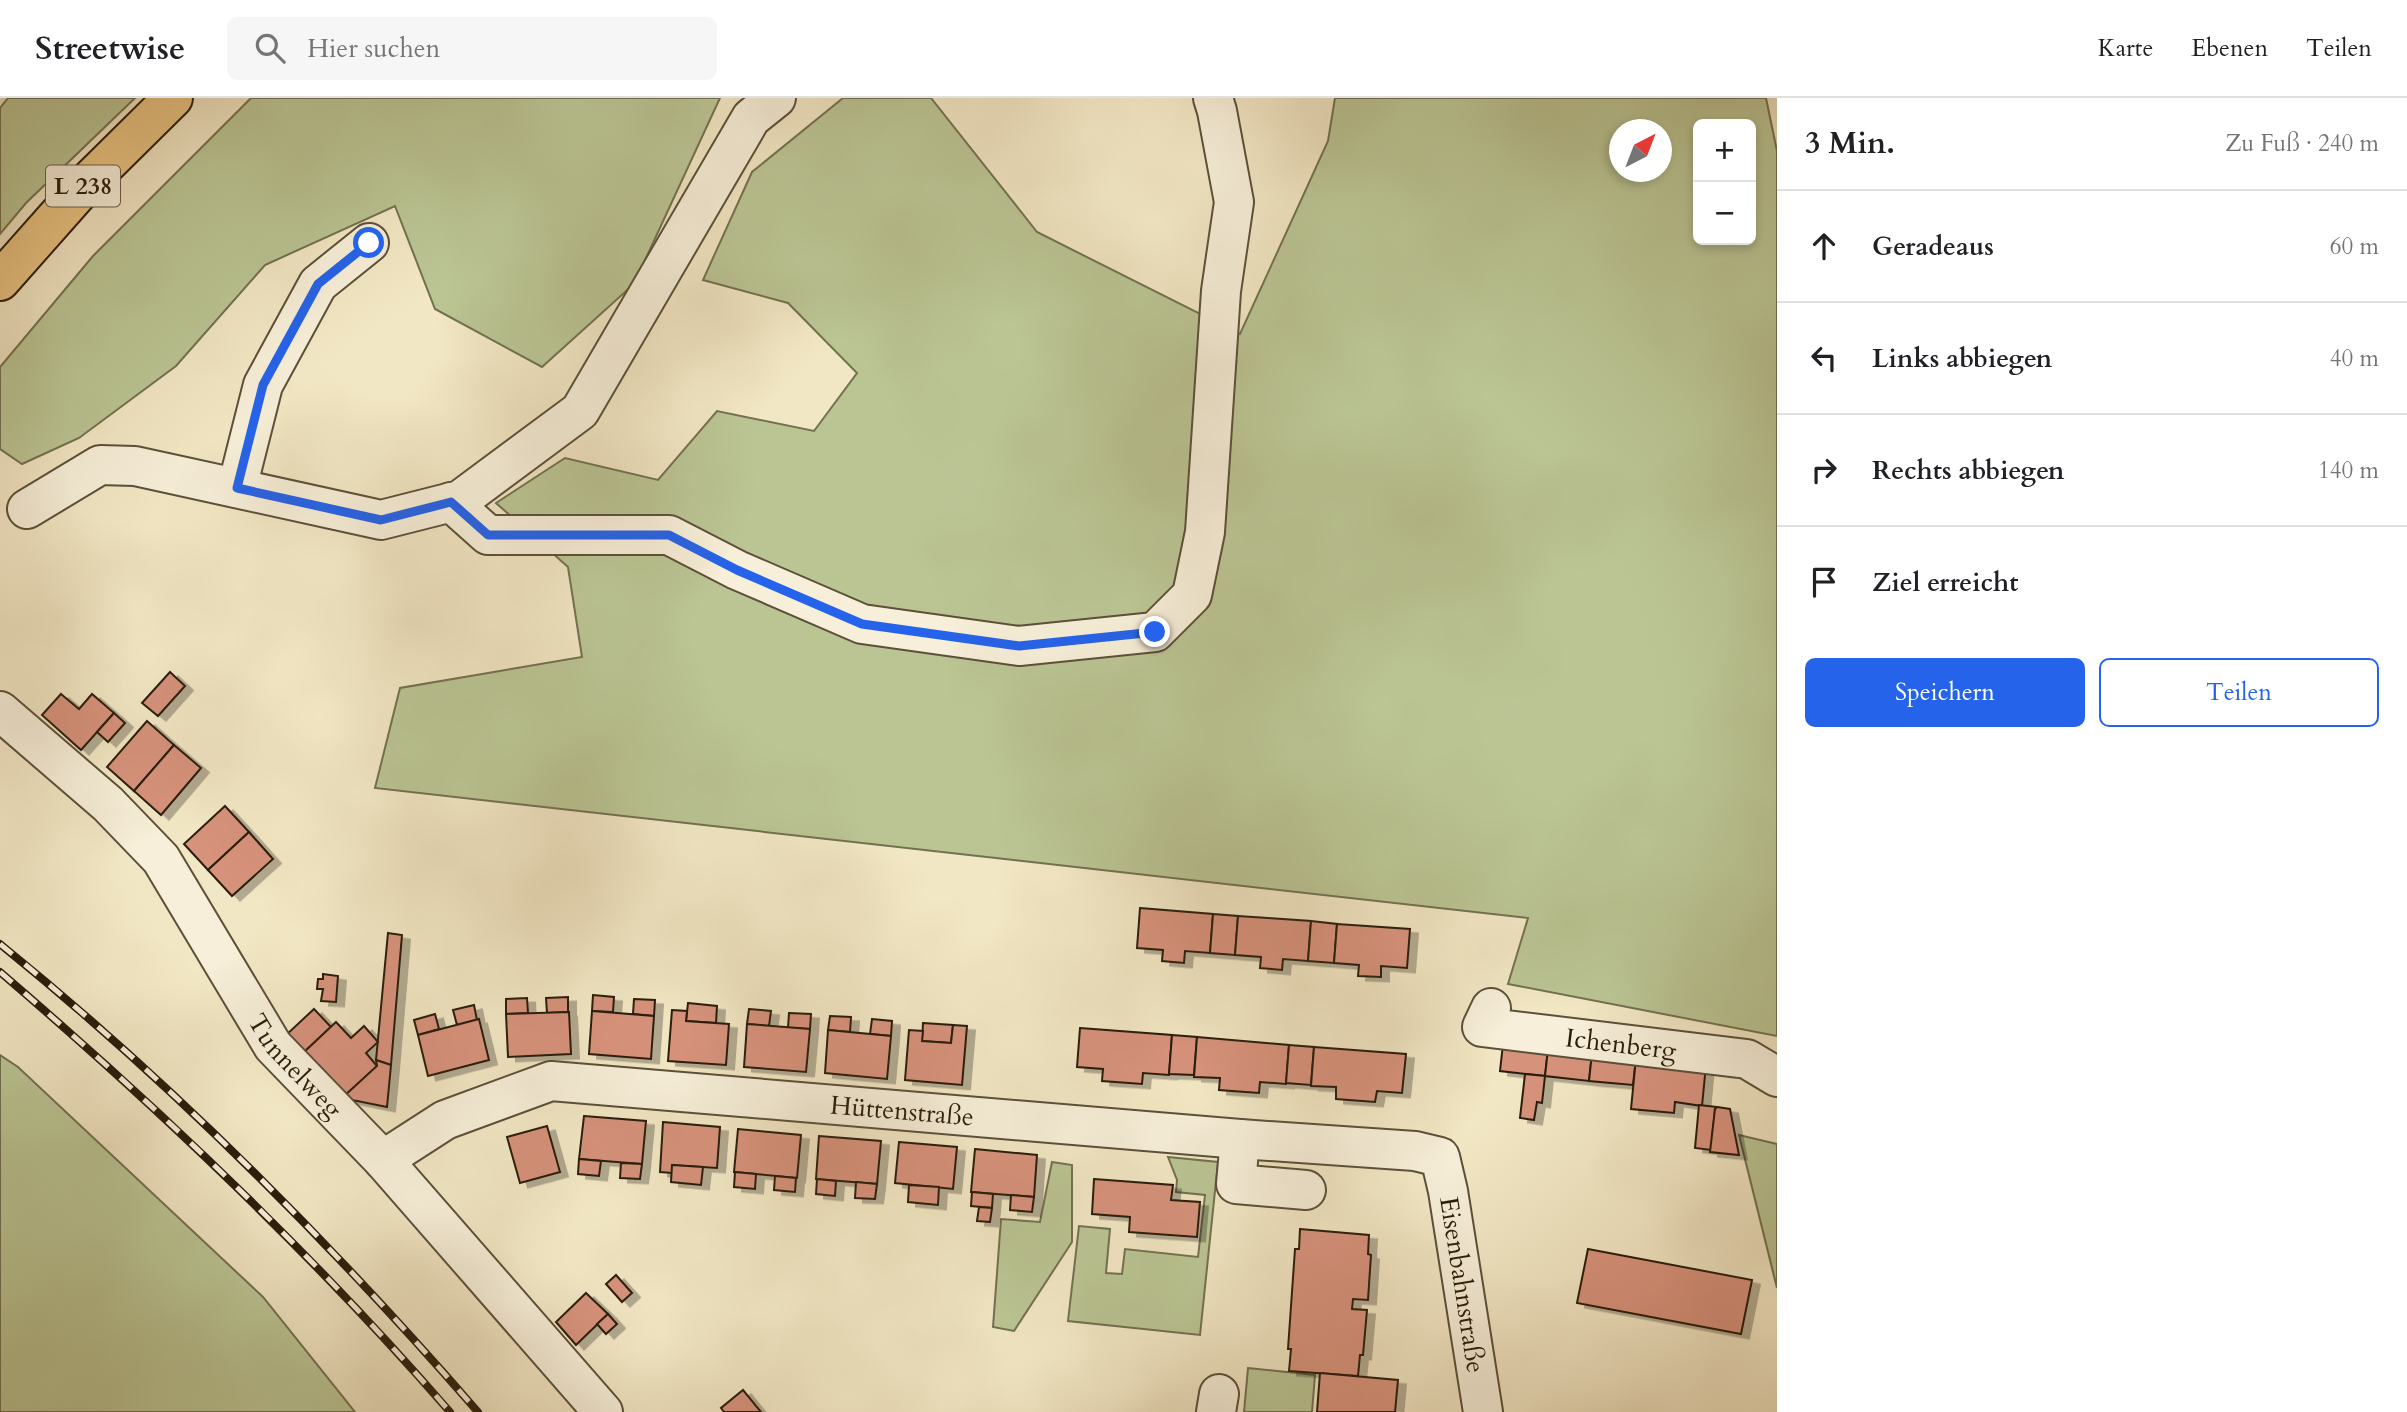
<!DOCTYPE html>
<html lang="de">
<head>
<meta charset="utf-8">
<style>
	body { margin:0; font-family:Cardo,serif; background:#f6f6f6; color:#202124 }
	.controls { position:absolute; right:21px; top:21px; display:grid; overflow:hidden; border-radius:10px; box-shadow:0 4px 10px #0003 }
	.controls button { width:63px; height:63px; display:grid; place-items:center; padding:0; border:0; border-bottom:2px solid #e0e0e0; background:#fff; color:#202124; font:35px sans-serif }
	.compass { position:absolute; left:1609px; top:21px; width:63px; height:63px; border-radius:50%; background:#fff; box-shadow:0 4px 10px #0003; rotate:42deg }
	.stop { position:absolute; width:21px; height:21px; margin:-16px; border:5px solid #2563eb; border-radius:50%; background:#fff }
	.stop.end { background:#2563eb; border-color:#fff; box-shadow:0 2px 7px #0008 }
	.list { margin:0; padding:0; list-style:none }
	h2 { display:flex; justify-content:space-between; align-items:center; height:91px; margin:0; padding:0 28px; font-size:30px }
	h2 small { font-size:23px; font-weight:400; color:#757577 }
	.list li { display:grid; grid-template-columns:46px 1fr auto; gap:21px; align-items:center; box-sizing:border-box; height:112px; padding:0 28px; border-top:2px solid #e0e0e0 }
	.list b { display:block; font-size:26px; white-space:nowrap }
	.list em { font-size:23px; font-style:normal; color:#757577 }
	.actions { display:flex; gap:14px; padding:21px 28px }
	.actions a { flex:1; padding:16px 0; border:2px solid #2563eb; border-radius:10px; text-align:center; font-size:24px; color:#2563eb }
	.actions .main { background:#2563eb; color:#fff }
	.icon { flex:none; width:38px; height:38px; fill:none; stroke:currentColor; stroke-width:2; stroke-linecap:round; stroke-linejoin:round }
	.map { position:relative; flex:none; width:1777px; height:1314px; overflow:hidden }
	header { display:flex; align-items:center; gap:42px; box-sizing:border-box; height:98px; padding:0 35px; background:#fff; border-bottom:2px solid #e0e0e0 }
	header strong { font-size:33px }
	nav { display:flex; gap:38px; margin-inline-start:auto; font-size:24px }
	.search { width:490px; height:63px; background:#f6f6f6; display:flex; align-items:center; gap:18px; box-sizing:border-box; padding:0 24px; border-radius:10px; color:#757577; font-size:26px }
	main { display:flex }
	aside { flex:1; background:#fff }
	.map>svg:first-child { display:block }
	.green { fill:#bbc594; stroke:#727150; stroke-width:2; fill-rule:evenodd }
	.building { fill:#d7927b; stroke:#2a1d0b; stroke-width:2; filter:url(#shadow) }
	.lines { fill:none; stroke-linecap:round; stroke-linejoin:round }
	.minor-casing { stroke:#5c5039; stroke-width:42 }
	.major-casing { stroke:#2a1d0b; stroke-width:42 }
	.minor { stroke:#f7efd9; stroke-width:38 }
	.major { stroke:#e9c482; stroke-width:38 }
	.rail-casing { stroke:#2a1d0b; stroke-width:8 }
	.rail { stroke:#f7efd9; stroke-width:5; stroke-dasharray:16; stroke-linecap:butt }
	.route { stroke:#2563eb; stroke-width:9 }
	.labels { text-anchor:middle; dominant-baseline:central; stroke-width:6; stroke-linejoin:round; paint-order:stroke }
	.shield { fill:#f7efd9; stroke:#685c49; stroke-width:2 }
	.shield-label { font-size:24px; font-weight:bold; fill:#2a1d0b }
	.street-label { font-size:26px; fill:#2a1d0b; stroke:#f7efd9 }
</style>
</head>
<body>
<header>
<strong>Streetwise</strong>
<div class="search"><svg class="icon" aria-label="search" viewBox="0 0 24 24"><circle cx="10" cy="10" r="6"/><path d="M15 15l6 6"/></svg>Hier suchen</div>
<nav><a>Karte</a><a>Ebenen</a><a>Teilen</a></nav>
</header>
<main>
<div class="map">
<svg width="1777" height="1314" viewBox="0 0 1777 1314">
	<defs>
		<filter id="shadow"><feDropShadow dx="8" dy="4.5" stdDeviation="0" flood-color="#0004"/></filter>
	</defs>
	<rect width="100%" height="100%" fill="#f2e7c4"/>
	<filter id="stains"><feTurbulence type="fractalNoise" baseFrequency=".00286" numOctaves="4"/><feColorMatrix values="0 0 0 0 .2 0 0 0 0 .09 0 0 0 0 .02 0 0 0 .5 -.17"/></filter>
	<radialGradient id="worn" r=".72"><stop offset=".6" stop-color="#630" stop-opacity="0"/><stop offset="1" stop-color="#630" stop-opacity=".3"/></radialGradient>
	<g class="green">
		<path d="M8,0H135L26,105L0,136V10Z"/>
		<path d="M251,0H720L634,186L542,269L435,211L395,108L265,167L176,268L79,340L22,366L0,351V269L93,158Z"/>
		<path d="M843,0H931L1037,134L1240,236L1328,43L1335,0H1766L1777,53V938L1508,886L1528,820L375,690L400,590L582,559L568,469L496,405L565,360L658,382L717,313L814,333L857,275L788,205L703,182L752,74ZM1698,26H1751V142H1698ZM1619,32H1661V74H1619Z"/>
		<path d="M0,957L18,969L263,1199L355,1314H0Z"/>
		<path d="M1739,1037L1777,1046V1190Z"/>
		<path d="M1168,1059L1218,1064L1200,1237L1068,1223L1079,1128L1110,1131L1106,1175L1122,1176L1125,1151L1198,1159L1205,1097L1176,1094L1177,1082Z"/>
		<path d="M1052,1064L1072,1067V1144L1014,1233L993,1229L1001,1121L1040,1124Z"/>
		<path d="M1248,1270L1315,1277L1312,1314H1244Z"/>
	</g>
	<g class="building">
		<path d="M170,574L185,588L158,618L142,605Z"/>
		<path d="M61,596L79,611L92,596L114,615L81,652L42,617Z"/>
		<path d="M114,615L125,625L108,644L97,634Z"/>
		<path d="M147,623L174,647L134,693L107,669Z"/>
		<path d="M174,647L201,670L161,717L134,693Z"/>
		<path d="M225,708L249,734L208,772L184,746Z"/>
		<path d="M249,734L273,761L232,798L208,772Z"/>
		<path d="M1140,810L1213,816L1210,855L1185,853L1184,865L1162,863L1163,852L1137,850Z"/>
		<path d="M1213,816L1238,818L1235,857L1210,855Z"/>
		<path d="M1238,818L1311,823L1308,863L1283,861L1282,872L1260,870L1261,859L1235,857Z"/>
		<path d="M1311,823L1337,826L1334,865L1308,863Z"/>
		<path d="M1337,826L1410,831L1407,870L1381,868V879L1358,878L1359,867L1334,865Z"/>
		<path d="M388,835L402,837L391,967L376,962Z"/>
		<path d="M323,876L338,878L336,904L321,903L323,891H317L318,881H323Z"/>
		<path d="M593,897L614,899L613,914L592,913Z"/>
		<path d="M568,899V914L547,915L546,900Z"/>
		<path d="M527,900L528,915L506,916V901Z"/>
		<path d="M634,901L655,902L654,918L633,916Z"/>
		<path d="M688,905L717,908L716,925L686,923Z"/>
		<path d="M474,907L477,922L457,927L453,912Z"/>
		<path d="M314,911L331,929L302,956L285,938Z"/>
		<path d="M749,911L771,913L769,928L747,926Z"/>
		<path d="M672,912L687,913L686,923L729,926L726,967L668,963Z"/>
		<path d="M592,913L654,918L651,961L589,956Z"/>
		<path d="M569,914L571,956L508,959L506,916Z"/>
		<path d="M789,915L811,916L810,931L788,930Z"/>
		<path d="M435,916L439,931L418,937L414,922Z"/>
		<path d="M830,918L851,919L850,934L828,932Z"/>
		<path d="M479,921L489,962L428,978L418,937Z"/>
		<path d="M872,921L892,923L891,938L870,936Z"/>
		<path d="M336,924L351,940L364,928L378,944L366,955L377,968L343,1000L302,956Z"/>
		<path d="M923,925L953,927L951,945L922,943Z"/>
		<path d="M747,926L810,931L806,974L744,969Z"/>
		<path d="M953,927L967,928L962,987L905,982L909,932L923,933L922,943L951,945Z"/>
		<path d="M1080,930L1172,937L1169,977L1143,975L1142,986L1102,983L1103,971L1077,969Z"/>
		<path d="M828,932L891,938L887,981L825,975Z"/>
		<path d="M1172,937L1197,939L1194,977L1169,976Z"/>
		<path d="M1197,939L1289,947L1286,986L1260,984L1259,995L1219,992L1220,980L1194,979Z"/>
		<path d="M1503,946L1548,951L1545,978L1500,973Z"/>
		<path d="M1289,947L1314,949L1311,987L1286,985Z"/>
		<path d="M1314,949L1406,956L1402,995L1377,993L1375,1004L1336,1001V989L1311,988Z"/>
		<path d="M1548,951L1592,955L1589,983L1545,978Z"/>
		<path d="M1592,955L1636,960L1633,987L1589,983Z"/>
		<path d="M1636,960L1706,967L1702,1008L1675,1004L1674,1015L1631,1011Z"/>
		<path d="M376,962L391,967L387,1009L342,1000L377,968Z"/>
		<path d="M1525,976L1545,978L1542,1005L1537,1004L1534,1022L1520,1020Z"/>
		<path d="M1699,1007L1717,1009L1715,1011L1711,1052L1695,1050Z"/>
		<path d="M1717,1009L1730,1011L1739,1057L1710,1054L1715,1011Z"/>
		<path d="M584,1018L646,1023L642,1066L579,1061Z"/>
		<path d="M663,1024L720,1029L717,1070L672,1067V1075L660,1074Z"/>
		<path d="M547,1028L560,1074L520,1085L507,1039Z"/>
		<path d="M738,1031L801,1037L797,1080L734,1074Z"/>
		<path d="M819,1038L881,1043L877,1086L816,1081Z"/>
		<path d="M899,1044L957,1049L953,1091L895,1085Z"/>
		<path d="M975,1051L1037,1057L1034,1099L971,1094Z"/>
		<path d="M579,1061L601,1063L599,1078L578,1076Z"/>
		<path d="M621,1065L642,1066L640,1081L620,1080Z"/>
		<path d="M672,1067L703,1069L701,1087L671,1084Z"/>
		<path d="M735,1074L756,1076L755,1091L734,1089Z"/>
		<path d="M775,1078L796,1080L795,1094L774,1092Z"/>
		<path d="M817,1081L836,1083L835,1098L816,1096Z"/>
		<path d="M1094,1081L1173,1087L1171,1102L1200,1104L1197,1139L1129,1134L1130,1119L1092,1116Z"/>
		<path d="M856,1084L877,1086L875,1101L855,1100Z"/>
		<path d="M909,1087L939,1089L938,1107L908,1104Z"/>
		<path d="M972,1094L993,1096L992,1110L971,1108Z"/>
		<path d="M1011,1097L1034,1099L1032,1114L1010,1112Z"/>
		<path d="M979,1109L992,1110L990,1124L977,1123Z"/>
		<path d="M1300,1131L1369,1137L1368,1156L1371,1157L1368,1202L1353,1201L1352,1211L1367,1212L1363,1257H1360L1358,1278L1289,1273L1291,1251H1288L1295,1151H1299Z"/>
		<path d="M1588,1151L1752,1182L1741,1236L1577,1205Z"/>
		<path d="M616,1177L632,1195L622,1204L606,1186Z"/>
		<path d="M586,1195L608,1216L576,1247L556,1224Z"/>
		<path d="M608,1216L617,1226L606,1236L597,1226Z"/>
		<path d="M1320,1275L1398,1282L1395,1314H1317Z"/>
		<path d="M743,1292L761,1314H724L721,1310Z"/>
	</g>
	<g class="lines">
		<g class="minor-casing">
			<g id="minor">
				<path d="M237,390L263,287L318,186L369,145"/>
				<path d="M451,404L488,437H669L737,472L862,526L1019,548L1155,534L1192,497L1205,434L1221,193L1234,104L1217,13L1213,0"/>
				<path d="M27,411L100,367L135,368L381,422L460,402L580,313L751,20L776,0"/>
				<path id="s1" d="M0,613L108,706L161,761L273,948L383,1062L603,1314"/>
				<path id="s2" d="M1491,910L1482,929L1747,961L1777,979"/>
				<path d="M1240,1041L1236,1086L1306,1092"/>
				<path id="s3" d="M383,1062L445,1022L551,983L1240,1041L1415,1053L1440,1059L1448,1093L1483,1314"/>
				<path d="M1216,1314L1219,1296"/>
			</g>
		</g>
		<g class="major-casing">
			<path id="major" d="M0,183L85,87L173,0"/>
		</g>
		<use href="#minor" class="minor"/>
		<use href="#major" class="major"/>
		<g class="rail-casing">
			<g id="rail">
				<path d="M0,846C173,986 332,1146 478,1314"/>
				<path d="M0,874C160,1011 312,1155 450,1314"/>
			</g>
		</g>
		<use href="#rail" class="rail"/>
	</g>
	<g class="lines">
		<path class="route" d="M369,145L318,186L263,287L237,390L381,422L451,404L488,437H669L737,472L862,526L1019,548L1155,534"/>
	</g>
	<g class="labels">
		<rect class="shield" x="46" y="67.5" width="74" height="41" rx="5"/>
		<g class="shield-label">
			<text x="83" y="88">L 238</text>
		</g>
		<g class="street-label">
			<text stroke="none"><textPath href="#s2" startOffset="161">Ichenberg</textPath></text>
			<text stroke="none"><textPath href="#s1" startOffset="466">Tunnelweg</textPath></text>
			<text stroke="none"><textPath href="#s3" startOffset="539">Hüttenstraße</textPath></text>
			<text stroke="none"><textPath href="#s3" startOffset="1209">Eisenbahnstraße</textPath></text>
		</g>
	</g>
	<rect width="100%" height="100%" filter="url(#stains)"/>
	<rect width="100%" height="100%" fill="url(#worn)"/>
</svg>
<div class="controls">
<button>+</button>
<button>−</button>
</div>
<svg class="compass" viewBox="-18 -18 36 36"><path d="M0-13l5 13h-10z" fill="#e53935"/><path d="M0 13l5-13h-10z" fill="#757577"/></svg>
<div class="stop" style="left:369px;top:145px"></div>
<div class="stop end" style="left:1155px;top:534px"></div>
</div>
<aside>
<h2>3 Min.<small>Zu Fuß · 240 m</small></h2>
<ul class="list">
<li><svg class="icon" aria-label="ahead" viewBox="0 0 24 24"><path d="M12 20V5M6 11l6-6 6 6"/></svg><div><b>Geradeaus</b></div><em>60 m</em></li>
<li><svg class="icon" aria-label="left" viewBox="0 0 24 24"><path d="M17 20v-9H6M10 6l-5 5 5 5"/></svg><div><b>Links abbiegen</b></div><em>40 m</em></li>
<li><svg class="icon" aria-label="right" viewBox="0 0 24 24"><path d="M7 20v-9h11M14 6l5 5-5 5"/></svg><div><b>Rechts abbiegen</b></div><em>140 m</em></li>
<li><svg class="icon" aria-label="arrive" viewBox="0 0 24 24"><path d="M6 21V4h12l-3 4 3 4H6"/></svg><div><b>Ziel erreicht</b></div></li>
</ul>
<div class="actions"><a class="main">Speichern</a><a>Teilen</a></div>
</aside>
</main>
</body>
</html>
